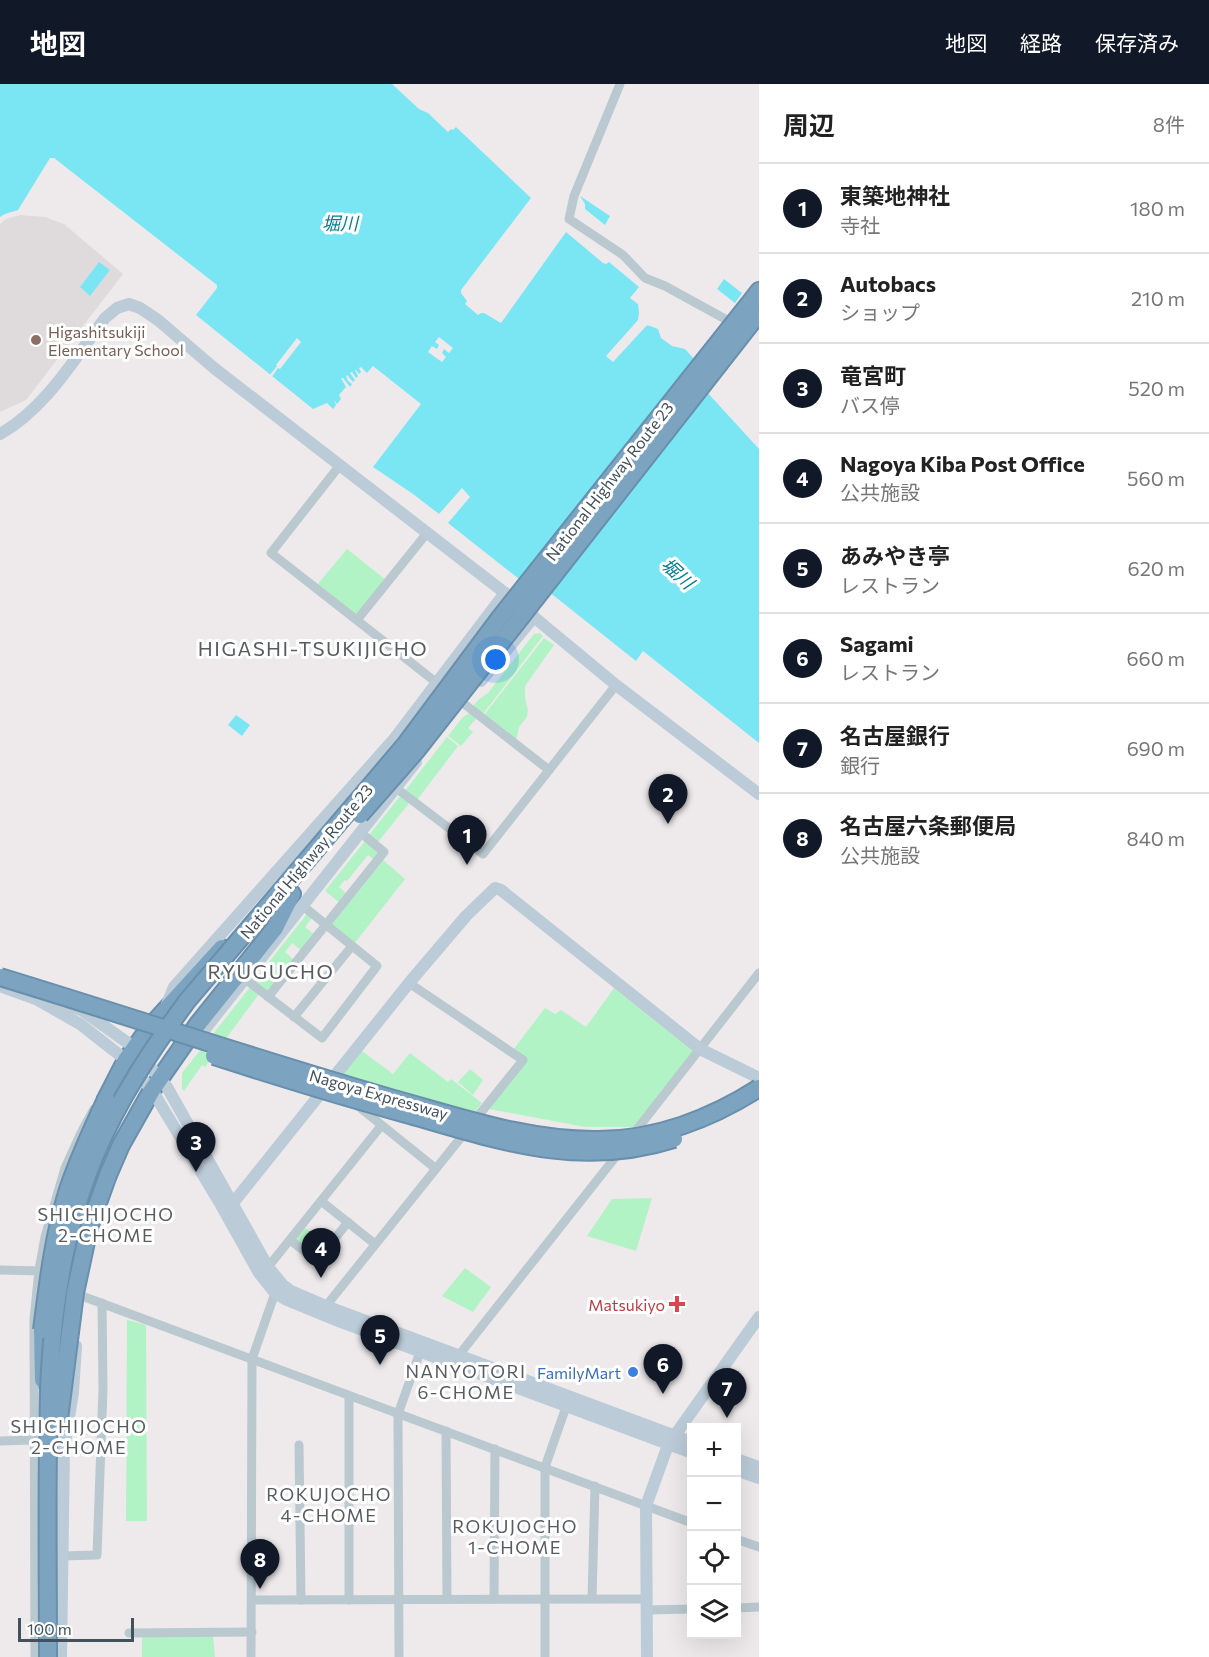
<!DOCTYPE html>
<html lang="ja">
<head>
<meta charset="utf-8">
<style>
	body { margin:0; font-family:Commissioner,"Noto Sans JP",sans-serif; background:#f2f2f2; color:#222 }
	.controls { position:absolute; right:18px; bottom:18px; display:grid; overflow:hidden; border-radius:0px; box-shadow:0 6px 24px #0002 }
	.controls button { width:54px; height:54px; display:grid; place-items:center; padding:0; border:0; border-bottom:2px solid #e0e0e0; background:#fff; color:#222; font:30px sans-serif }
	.scale { position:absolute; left:18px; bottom:15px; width:116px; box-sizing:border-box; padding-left:6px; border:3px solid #42515a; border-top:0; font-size:16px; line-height:21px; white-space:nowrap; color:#42515a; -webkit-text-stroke:4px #fff; paint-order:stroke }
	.you { position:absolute; left:496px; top:576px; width:21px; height:21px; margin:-15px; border:4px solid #fff; border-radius:50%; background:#1a73e8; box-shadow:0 0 0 9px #1a73e833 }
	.badge { display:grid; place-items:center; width:39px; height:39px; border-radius:50%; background:#111827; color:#fff; font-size:20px; font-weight:700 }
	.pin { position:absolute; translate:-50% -50px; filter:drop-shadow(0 2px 3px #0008) }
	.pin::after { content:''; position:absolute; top:32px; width:21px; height:18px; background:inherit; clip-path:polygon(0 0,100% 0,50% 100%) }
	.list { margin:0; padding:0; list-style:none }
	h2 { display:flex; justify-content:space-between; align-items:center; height:78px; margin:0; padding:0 24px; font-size:26px }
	h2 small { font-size:20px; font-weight:400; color:#767676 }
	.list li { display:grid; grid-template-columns:39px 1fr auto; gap:18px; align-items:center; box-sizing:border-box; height:90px; padding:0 24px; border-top:2px solid #e0e0e0 }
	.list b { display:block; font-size:22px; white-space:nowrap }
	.list p { margin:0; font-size:20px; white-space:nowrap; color:#767676 }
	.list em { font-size:20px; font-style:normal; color:#767676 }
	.icon { flex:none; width:33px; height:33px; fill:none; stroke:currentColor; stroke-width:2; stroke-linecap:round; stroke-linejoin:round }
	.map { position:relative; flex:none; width:759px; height:1573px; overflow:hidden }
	header { display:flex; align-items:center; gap:36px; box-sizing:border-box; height:84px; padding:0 30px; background:#111827; color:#fff }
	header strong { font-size:28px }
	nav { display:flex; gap:33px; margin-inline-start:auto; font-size:21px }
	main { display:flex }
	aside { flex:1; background:#fff }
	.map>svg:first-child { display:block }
	.education { fill:#dfdbdd }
	.green { fill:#b2f3c5 }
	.water { fill:#7ae6f4; fill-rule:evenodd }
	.pier { fill:#eeeaeb }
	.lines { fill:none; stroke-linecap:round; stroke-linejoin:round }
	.highway-casing { stroke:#688fac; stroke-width:20 }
	.street { stroke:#bac8d0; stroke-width:9 }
	.secondary { stroke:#bbcbd7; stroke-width:12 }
	.highway { stroke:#7ca4c0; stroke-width:16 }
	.highway-bridge-casing { stroke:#688fac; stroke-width:20; stroke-linecap:butt }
	.highway-bridge { stroke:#7ca4c0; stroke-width:16 }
	.education-dot { fill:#8d6e63; stroke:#fff; stroke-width:2 }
	.health-dot { fill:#e0444e; stroke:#fff; stroke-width:2 }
	.shop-dot { fill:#3f7fe0; stroke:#fff; stroke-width:2 }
	.labels { text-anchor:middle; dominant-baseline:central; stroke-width:6; stroke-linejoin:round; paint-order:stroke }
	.education-label { font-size:16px; fill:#785e54; stroke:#fff; text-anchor:start }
	.street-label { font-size:16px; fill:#42515a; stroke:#fff }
	.health-label { font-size:16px; fill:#be3a42; stroke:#fff; text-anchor:end }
	.shop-label { font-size:16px; fill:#366cbe; stroke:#fff; text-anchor:end }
	.water-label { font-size:18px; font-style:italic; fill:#037f8f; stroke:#fff }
	.neighbourhood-label { font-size:18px; letter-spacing:1.5px; fill:#575c61; stroke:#fff }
	.quarter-label { font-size:20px; letter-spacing:1.5px; fill:#575c61; stroke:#fff }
</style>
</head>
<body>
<header>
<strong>地図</strong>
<nav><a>地図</a><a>経路</a><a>保存済み</a></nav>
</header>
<main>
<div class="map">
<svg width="759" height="1573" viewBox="0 0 759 1573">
	<rect width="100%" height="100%" fill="#eeeaeb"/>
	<path class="education" d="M20,131L45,133L64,140L123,190L26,316L0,328V140L6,135Z"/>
	<g class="green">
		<path d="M347,465L386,496L356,533L317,501Z"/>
		<path d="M540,549L543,552L483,630L473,622L479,615L488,609L534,550Z"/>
		<path d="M544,554L554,561L525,602V614L528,626L527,633L519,643L516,657L484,631Z"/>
		<path d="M469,629L476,635L468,644L473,648L461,662L448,652L462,634Z"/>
		<path d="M447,653L458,662L417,716L405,707Z"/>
		<path d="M401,711L410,718L378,758L369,751Z"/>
		<path d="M366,756L379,770L374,776L368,771L347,797L345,796L339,803L347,810L340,819L325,807Z"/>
		<path d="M383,776L405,795L354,860L330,841Z"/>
		<path d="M307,830L312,834L305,843L315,851L302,867L292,859L285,868L295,877L269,908L253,898Z"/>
		<path d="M251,902L259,910L205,983L202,981L184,1007L182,1005V989Z"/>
		<path d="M614,904L693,967L636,1043H585L484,1024L524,976L513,966L545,924L555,930L561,926L586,943Z"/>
		<path d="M362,967L393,990L410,969L448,998L451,995L482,1019L453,1053L380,1031L337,997Z"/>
		<path d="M470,985L483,996L473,1011L458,998Z"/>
		<path d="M652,1114L636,1167L587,1152L612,1115Z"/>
		<path d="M304,1143L327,1161L317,1176L292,1157Z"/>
		<path d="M465,1184L491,1203L473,1228L442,1212Z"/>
		<path d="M127,1236L146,1241L147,1437H126Z"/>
		<path d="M142,1551L213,1552L215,1573H142Z"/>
	</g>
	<g class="water">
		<path d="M0,0H392L419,25L428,29L448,48L451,45L453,46L456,43L531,114L461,206V209L467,217L465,220L478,231L481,229H484L501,239L566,148L603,179L606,180L609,178L639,203L630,214L638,220L639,229L638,236C642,236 643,239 646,241C650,242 654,243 658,245L661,254L672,262L685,265L714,297L706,307L759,365V659L643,567L636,577L524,488L519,495L448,439L470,413L462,404L439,430L413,410L373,383L421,320L373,282L367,289L361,283L359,284L361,288L359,290L356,286H355L358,292L356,294L352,288L350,289L355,296L353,298L347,291L346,292L348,297L352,300L350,303L343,294H341L346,303L339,311L341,315L337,320L334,316L336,321L333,325L327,319L313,325L196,231L217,204V201L54,74H50L18,126L5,130L0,133ZM439,253L453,264L449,269L444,265L442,269L446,273L442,278L428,268L432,262L437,265L439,261L435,258Z"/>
		<path d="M580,112L610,132L605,141L585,125V120Z"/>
		<path d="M99,178L110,186L90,212L80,203Z"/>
		<path d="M724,195L742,209L735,219L717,205Z"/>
		<path d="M236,631L250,641L242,652L228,641Z"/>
	</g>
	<g class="pier">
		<path d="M643,234L649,239L613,278L606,272L638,236Z"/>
		<path d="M297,254L301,258L280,285L278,284L271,294L269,292L277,282L276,281Z"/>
	</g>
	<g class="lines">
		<g class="highway-casing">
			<g id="highway">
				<path d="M749,220L759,207"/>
				<path d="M106,1015L126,976L150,943L222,864"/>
				<path d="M108,1091L121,1061L152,1006L198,940L275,844L292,810"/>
				<path d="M42,1246L43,1296"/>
			</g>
		</g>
		<g class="street">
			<path d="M620,0L574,112L569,135L623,171L645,194L665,202L727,236L736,238"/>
			<path d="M340,381L271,469L437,599"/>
			<path d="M357,536L427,449"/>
			<path d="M463,619L549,686"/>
			<path d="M396,704L483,770L616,601"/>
			<path d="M245,895L322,954L377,882L303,822"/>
			<path d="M268,913L384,768L361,749"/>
			<path d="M294,933L352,862"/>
			<path d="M353,1018L435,1084"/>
			<path d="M631,1053L759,889"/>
			<path d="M321,1117L375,1160"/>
			<path d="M290,1156L317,1177L348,1138"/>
			<path d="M268,1183L381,1042"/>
			<path d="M0,1186L42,1187"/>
			<path d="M82,1212L692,1439"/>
			<path d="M324,1227L326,1222L523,976L409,899"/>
			<path d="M459,1271L621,1066"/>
			<path d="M349,1312V1516"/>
			<path d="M446,1347L447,1515"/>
			<path d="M0,1357L33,1356"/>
			<path d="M299,1361L301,1516"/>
			<path d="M736,1455L759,1463"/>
			<path d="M62,1472L97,1471L103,1305L102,1219"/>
			<path d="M494,1515L495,1365"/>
			<path d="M592,1515L595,1402"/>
			<path d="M252,1516L647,1515"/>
			<path d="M736,1524L759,1523"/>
			<path d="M646,1526L692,1525"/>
			<path d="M129,1549L252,1548"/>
			<path d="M35,1573L34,1235L39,1186L45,1153L65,1084L82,1047L94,1025"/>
			<path d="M251,1573L252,1275L275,1209L278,1206"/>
			<path d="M399,1573L398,1330L420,1268"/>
			<path d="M545,1573V1383L566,1323"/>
		</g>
		<g class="secondary">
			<path d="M0,350C45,325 75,274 105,234L117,224L129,220L140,224L158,236L214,284L505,509L616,601L759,710"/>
			<path d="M481,597L534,533"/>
			<path d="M0,902L36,915L80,940L126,976L152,1006L221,1121L259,1189L275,1209L287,1216L338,1237L692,1369"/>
			<path d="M167,920L174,903L395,654L505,509"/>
			<path d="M69,921L83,927L135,964L167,1003L268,1183L283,1201L291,1207L326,1222L692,1358"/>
			<path d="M198,949L205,945L416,678"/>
			<path d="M233,1119L409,899L466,832L495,804L501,806L700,965L759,994"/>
			<path d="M736,1375L759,1383"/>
			<path d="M736,1386L759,1394"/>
			<path d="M61,1573L64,1365L73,1308L76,1262"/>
			<path d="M647,1573L646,1422L668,1361L759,1233"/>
		</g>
		<use href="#highway" class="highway"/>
		<g class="highway-bridge-casing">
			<g id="highway-bridge">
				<path d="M360,731L416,667L759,229"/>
				<path d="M0,893C131,933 262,977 394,1015C460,1033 528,1057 598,1056C655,1056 711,1035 759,1004"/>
				<path d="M214,972C279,993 344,1013 410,1031C501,1057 580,1085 674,1055"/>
				<path d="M42,1246C48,1200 53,1154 67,1109C77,1077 92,1046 106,1015"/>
				<path d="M58,1343L75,1209L89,1144L108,1091"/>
				<path d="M48,1573C48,1505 47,1436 48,1368C49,1341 48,1313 50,1286C54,1213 67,1137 96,1069C119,1014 152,965 187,917L405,661L499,535L749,220"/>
			</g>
		</g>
		<use href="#highway-bridge" class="highway-bridge"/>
	</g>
	<circle class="education-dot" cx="36" cy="256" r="6"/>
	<path class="health-dot" d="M674 1211h6v6h6v6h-6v6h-6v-6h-6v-6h6z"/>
	<circle class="shop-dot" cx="633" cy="1288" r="6"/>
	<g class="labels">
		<g class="education-label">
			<text x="48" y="247">Higashitsukiji<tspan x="48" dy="18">Elementary School</tspan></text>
		</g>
		<g class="street-label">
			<text transform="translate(609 397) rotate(-52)">National Highway Route 23</text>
			<text transform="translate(306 777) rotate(-50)">National Highway Route 23</text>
			<text transform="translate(379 1010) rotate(16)">Nagoya Expressway</text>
		</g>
		<g class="health-label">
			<text x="665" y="1220">Matsukiyo</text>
		</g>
		<g class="shop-label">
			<text x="621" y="1288">FamilyMart</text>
		</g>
		<g class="water-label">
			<text x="340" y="139">堀川</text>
			<text transform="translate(678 489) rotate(42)">堀川</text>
		</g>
		<g class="neighbourhood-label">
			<text x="106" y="1130">SHICHIJOCHO<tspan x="106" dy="21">2-CHOME</tspan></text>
			<text x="466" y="1287">NANYOTORI<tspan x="466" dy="21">6-CHOME</tspan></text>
			<text x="79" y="1342">SHICHIJOCHO<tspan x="79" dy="21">2-CHOME</tspan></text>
			<text x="329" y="1410">ROKUJOCHO<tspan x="329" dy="21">4-CHOME</tspan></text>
			<text x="515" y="1442">ROKUJOCHO<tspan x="515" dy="21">1-CHOME</tspan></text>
		</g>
		<g class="quarter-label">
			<text x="313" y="564">HIGASHI-TSUKIJICHO</text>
			<text x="271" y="887">RYUGUCHO</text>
		</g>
	</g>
</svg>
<div class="controls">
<button>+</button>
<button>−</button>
<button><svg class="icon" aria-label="locate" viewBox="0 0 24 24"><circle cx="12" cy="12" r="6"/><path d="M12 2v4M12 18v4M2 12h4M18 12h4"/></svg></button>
<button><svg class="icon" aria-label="layers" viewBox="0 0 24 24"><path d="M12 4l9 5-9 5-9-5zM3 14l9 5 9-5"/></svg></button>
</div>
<div class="scale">100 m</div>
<div class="you"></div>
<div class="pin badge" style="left:467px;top:781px">1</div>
<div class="pin badge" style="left:668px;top:740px">2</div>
<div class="pin badge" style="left:196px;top:1088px">3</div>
<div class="pin badge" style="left:321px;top:1194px">4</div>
<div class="pin badge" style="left:380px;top:1281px">5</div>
<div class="pin badge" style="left:663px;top:1310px">6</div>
<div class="pin badge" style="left:727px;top:1334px">7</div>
<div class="pin badge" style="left:260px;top:1505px">8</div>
</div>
<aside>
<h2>周辺<small>8件</small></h2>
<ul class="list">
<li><span class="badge">1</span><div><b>東築地神社</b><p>寺社</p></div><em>180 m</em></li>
<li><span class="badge">2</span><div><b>Autobacs</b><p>ショップ</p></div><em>210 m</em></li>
<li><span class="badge">3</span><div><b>竜宮町</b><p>バス停</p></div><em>520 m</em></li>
<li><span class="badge">4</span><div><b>Nagoya Kiba Post Office</b><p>公共施設</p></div><em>560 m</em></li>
<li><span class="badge">5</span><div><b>あみやき亭</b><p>レストラン</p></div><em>620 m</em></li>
<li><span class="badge">6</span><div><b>Sagami</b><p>レストラン</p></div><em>660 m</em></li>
<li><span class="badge">7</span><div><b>名古屋銀行</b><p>銀行</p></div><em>690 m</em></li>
<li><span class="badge">8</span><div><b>名古屋六条郵便局</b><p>公共施設</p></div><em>840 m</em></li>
</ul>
</aside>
</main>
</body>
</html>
